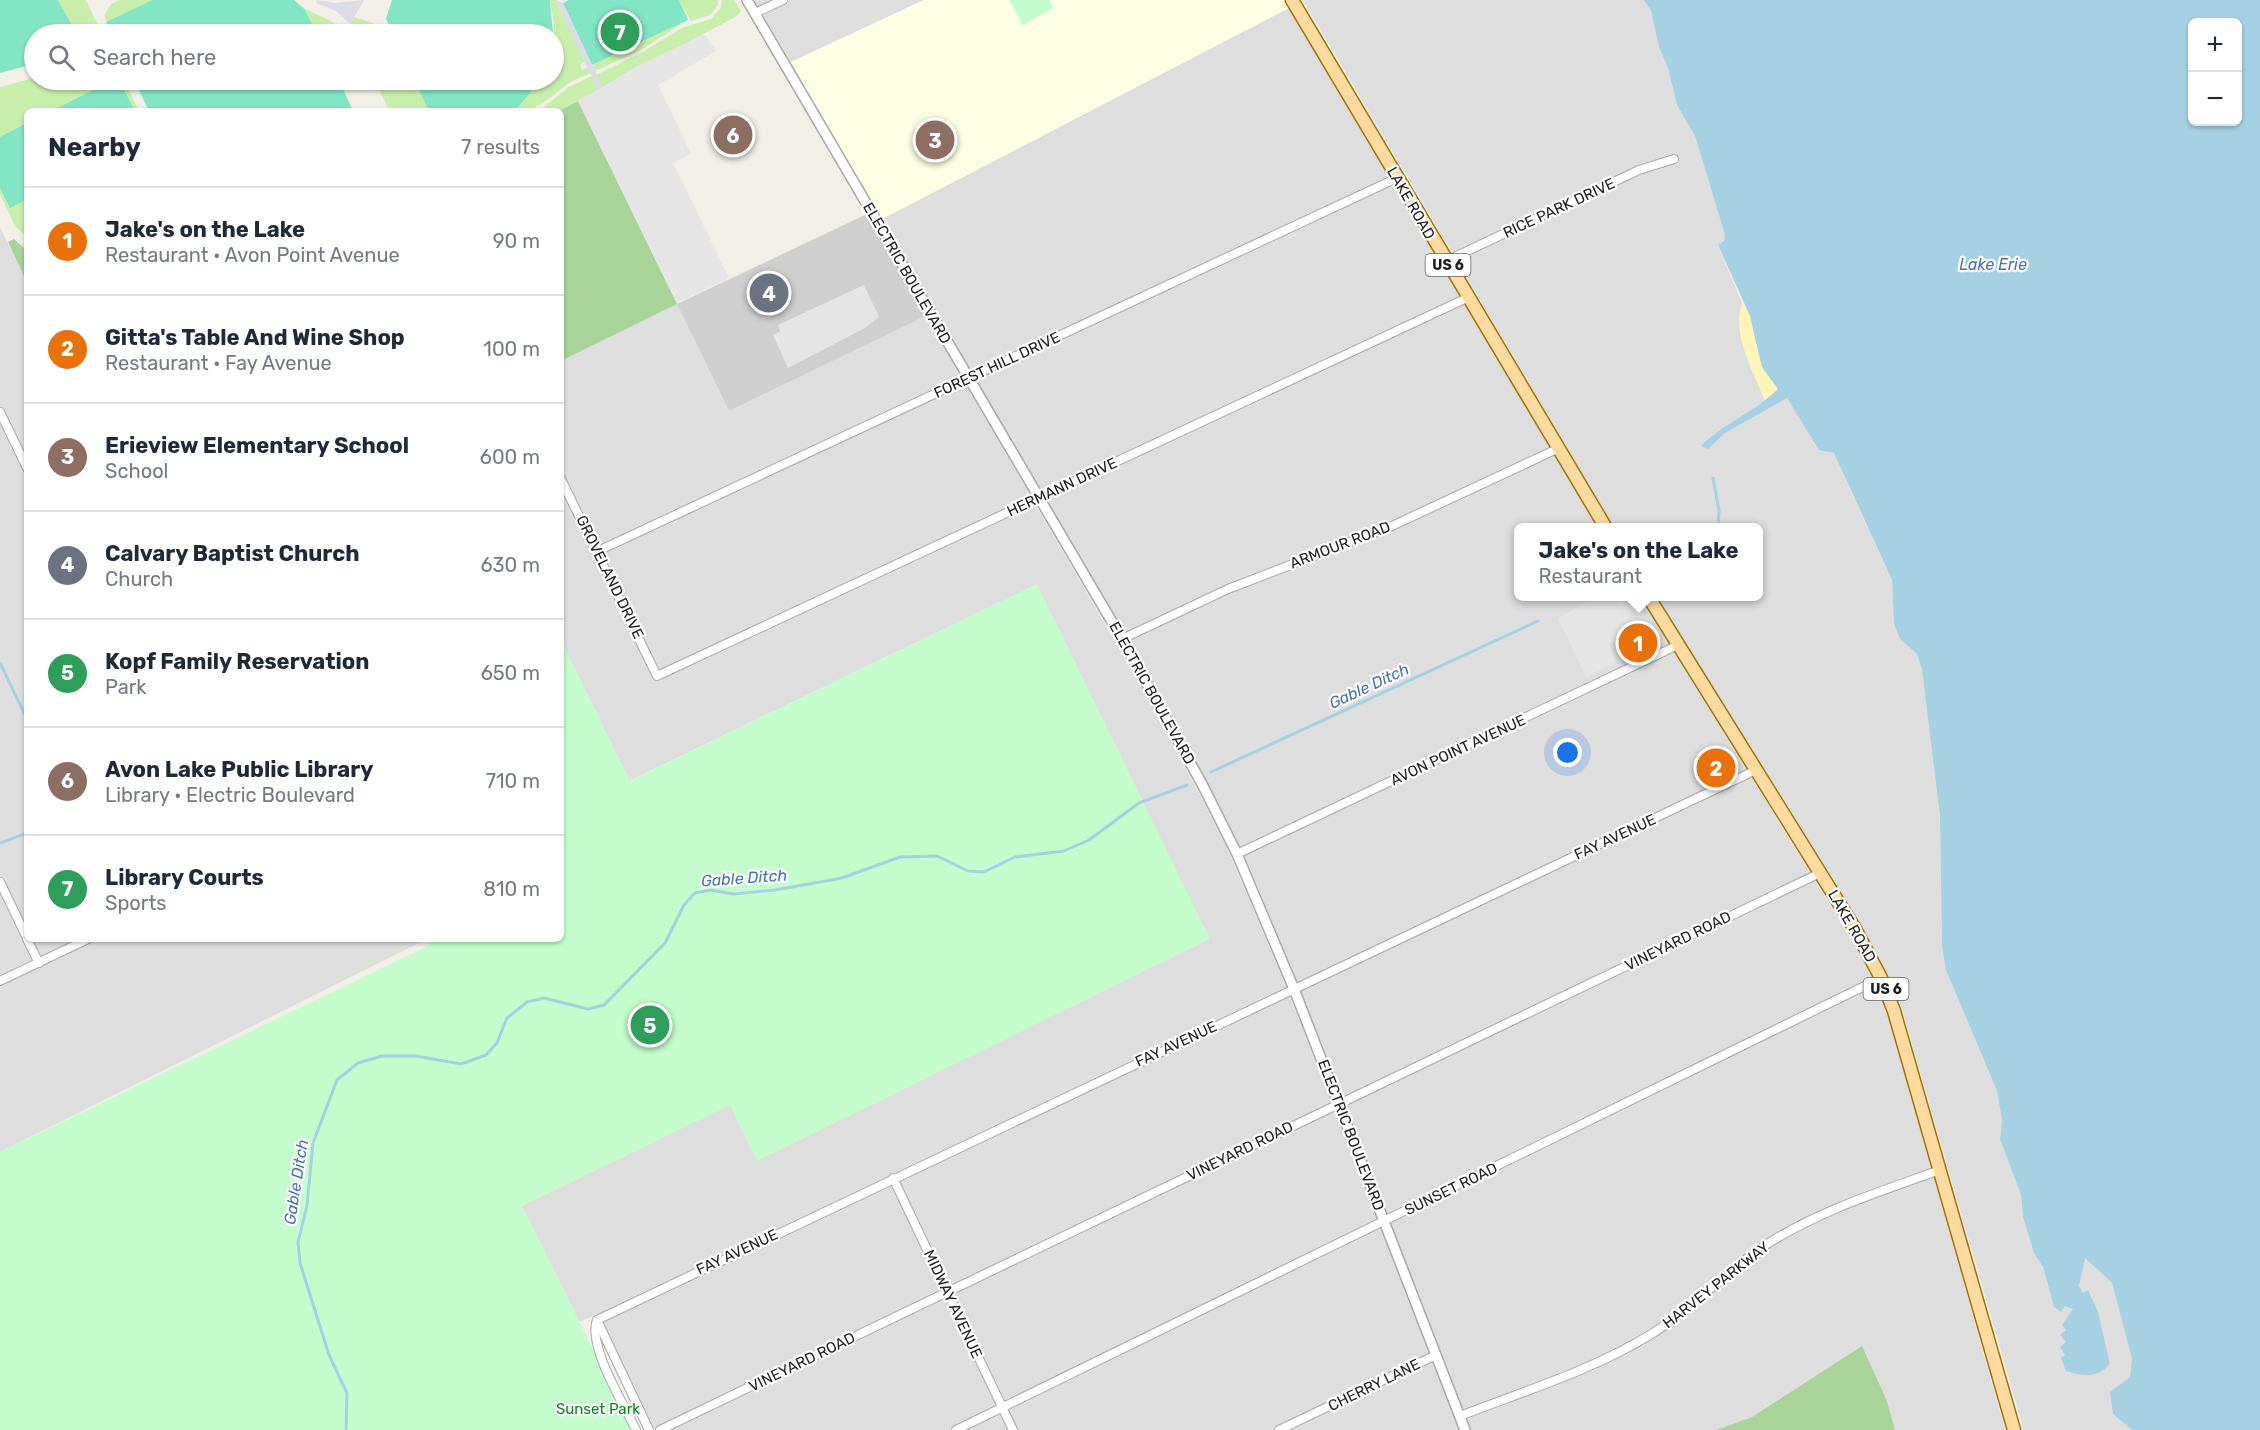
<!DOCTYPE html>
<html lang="en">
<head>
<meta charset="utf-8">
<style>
	body { margin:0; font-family:Rubik,sans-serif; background:#f6f6f7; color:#1f2937 }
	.controls { position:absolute; right:18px; top:18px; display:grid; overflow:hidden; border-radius:9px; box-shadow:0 2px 4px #0004 }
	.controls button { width:54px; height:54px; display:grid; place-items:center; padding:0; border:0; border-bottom:2px solid #e0e1e3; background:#fff; color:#1f2937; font:30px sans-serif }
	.you { position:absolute; left:1568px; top:753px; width:21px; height:21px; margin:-15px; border:4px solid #fff; border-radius:50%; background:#1a73e8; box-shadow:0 0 0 9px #1a73e833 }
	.badge { display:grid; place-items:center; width:39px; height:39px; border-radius:50%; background:#0b8043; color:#fff; font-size:20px; font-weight:700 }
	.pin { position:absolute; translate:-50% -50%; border:3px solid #fff; box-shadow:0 2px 6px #0006 }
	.popup { position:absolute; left:1514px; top:523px; width:249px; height:78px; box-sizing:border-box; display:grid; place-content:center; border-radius:9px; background:#fff; filter:drop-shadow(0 2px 4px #0005); font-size:20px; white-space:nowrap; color:#747a83 }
	.popup b { font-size:22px; color:#1f2937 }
	.popup::after { content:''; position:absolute; left:50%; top:100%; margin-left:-12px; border:12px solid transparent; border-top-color:#fff }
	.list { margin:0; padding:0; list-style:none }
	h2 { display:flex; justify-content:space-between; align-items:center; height:78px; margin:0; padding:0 24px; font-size:26px }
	h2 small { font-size:20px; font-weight:400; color:#747a83 }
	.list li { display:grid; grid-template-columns:39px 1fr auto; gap:18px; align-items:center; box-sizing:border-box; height:108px; padding:0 24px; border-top:2px solid #e0e1e3 }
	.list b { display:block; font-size:22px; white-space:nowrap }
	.list p { margin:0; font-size:20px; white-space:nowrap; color:#747a83 }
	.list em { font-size:20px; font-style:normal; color:#747a83 }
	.icon { flex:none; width:33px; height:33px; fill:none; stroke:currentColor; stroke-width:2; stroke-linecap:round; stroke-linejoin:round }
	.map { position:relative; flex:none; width:2260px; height:1430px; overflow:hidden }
	.search { position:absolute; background:#fff; box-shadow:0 2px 4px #0004; left:24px; top:24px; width:540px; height:66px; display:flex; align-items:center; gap:15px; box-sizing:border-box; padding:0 21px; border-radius:33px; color:#747a83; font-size:22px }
	.panel { position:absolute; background:#fff; box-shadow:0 2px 4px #0004; left:24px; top:108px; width:540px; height:834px; border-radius:9px }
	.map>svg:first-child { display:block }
	.residential { fill:#dfdede }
	.education { fill:#fdffe4 }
	.religious { fill:#cfcfcf }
	.grass { fill:#c8eeab }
	.forest { fill:#a8d49a }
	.sand { fill:#fff5b9 }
	.park { fill:#c4fdcb }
	.pitch { fill:#82e5c4 }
	.parking { fill:#e5e5e5 }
	.plaza { fill:#dcdbe8 }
	.water { fill:#a6d1e2; fill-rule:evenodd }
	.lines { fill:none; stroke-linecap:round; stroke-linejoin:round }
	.stream { stroke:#a6d1e2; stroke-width:3 }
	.minor-casing { stroke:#a8a8a8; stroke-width:10 }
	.tertiary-casing { stroke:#a8a8a8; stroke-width:12 }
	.primary-casing { stroke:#9f7300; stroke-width:15 }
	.minor { stroke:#fff; stroke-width:8 }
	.tertiary { stroke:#fff; stroke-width:9 }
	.primary { stroke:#ffdba0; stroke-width:12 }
	.labels { text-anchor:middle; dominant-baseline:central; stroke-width:4.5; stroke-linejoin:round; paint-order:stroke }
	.shield { fill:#fff; stroke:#646464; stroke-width:1.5 }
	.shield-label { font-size:14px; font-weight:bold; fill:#212121 }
	.street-label { font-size:15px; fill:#212121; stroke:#fff }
	.park-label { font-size:15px; fill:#058a17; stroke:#fff }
	.water-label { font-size:16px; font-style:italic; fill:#4374b1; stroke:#fff }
</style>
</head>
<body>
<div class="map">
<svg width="2260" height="1430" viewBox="0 0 2260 1430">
	<rect width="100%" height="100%" fill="#f2efe8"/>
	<g class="residential">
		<path d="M754,0H924L791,62Z"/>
		<path d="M1303,0H1644L1651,11L1659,47L1668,68L1677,105L1695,136L1725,235L1724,241L1718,246L1742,303L1787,398L1827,451L1834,453L1839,460L1848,485L1892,580L1894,624L1900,639L1917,654L1922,670L1940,816L1942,947L1946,970L1997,1091L2002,1121L2000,1139L2021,1195L2023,1217L2034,1253L2043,1267L2053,1303L2084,1257L2112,1283L2132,1359L2130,1377L2113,1414L2132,1430H2024L1901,1006L1888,975L1843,895L1657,597L1758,596V528L1614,527Z"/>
		<path d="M1289,8L1597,527L1518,528V596L1640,597L1862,957L1890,1022L2005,1430H1895L1887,1401L1857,1379L1716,1430H1471L1305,1003L1250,868L1208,784L1146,672L882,219Z"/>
		<path d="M0,227L27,283V939H427L0,1152Z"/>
		<path d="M677,304L729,411L926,316L1164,726L1226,846L1284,981L1459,1430H652L597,1314L579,1322L522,1206L730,1104L758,1161L1037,584L629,781L561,640V361Z"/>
	</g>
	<path class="education" d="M924,0H1284L1289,8L882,219L791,62Z"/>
	<path class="religious" d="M867,214L926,316L729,411L677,304Z"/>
	<g class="grass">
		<path d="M58,0H86L102,34H77Z"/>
		<path d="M120,0H168L113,34L104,16L111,4Z"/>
		<path d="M294,0C308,16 334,15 344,34H297Z"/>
		<path d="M550,0H556L585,62L580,65L582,70L588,67L591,73C582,77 572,80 565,86C548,99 538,111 515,111L541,80H554V23Z"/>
		<path d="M679,0H718V5L710,15L691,21Z"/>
		<path d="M722,0H734L741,11L737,16L602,88L596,75L641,53L682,28L711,19L721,8Z"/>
		<path d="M354,17L373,23L385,34H355L350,24Z"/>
		<path d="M686,21L641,50L595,71L594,64Z"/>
		<path d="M592,76L598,90L559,111H539L569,87Z"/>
		<path d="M34,78L124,80L139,111H27V237L15,226L0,194V87Z"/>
		<path d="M375,80H414L429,111H389Z"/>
	</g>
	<g class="forest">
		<path d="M578,101L677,304L561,361L559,111Z"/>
		<path d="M14,239L27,251V283L8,242Z"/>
		<path d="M1862,1346L1887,1401L1895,1430H1716L1752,1417Z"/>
	</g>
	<path class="sand" d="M1742,303L1750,316L1762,367L1778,389L1765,401C1754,372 1731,334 1742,303Z"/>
	<g class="park">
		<path d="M1009,0H1049L1053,8L1023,25Z"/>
		<path d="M1037,584L1210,939L757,1161L730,1105L522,1206L633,1430H0V1152L430,945L427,939H561V640L630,781Z"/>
	</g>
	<g class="pitch">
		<path d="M0,0H58L77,34H34V64L0,73Z"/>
		<path d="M153,0H294L305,10L317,34H112L106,22Z"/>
		<path d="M392,0H550L553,34H393L386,19Z"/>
		<path d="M569,0H679L688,20L592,65L563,3Z"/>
		<path d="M114,80H119L135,111H51Z"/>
		<path d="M134,80H339L353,111H149Z"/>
		<path d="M414,80H541L515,111H429Z"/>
		<path d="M27,123V199L10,208L0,188V137Z"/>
	</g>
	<g class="parking">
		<path d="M704,34L716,51L658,85L691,154L673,163L729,278L677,303L578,101L636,67Z"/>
		<path d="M864,285L879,317L865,328L788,368L773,335L780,331L778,325Z"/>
		<path d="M1596,597H1622L1625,602L1634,598L1649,623L1609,644L1617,662L1586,677L1558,618Z"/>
	</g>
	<g class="plaza">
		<path d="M317,0L335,3L364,0L350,24L336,11L316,3Z"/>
		<path d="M556,0L563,3L592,65L596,67V75L602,88L598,90Z"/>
	</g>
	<path class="water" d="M1644,0H2260V1430H2132L2113,1414L2110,1392L2130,1377L2132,1359L2112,1283L2085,1258L2079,1286L2083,1293L2088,1290L2098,1312L2110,1364C2096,1379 2084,1376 2066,1371L2061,1358L2065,1355L2060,1347L2066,1342L2060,1335L2066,1330L2062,1325L2073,1309L2065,1306L2061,1312L2054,1307L2043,1267L2034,1253L2023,1217L2021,1195L2000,1139L2002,1121L1997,1091L1946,970L1942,947L1940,816L1922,670L1917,654L1900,639L1894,624L1892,580L1834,453L1819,450L1787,398L1725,433L1708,449L1701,446C1724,423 1755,412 1778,389L1762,367L1750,316L1718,245L1724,241L1725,235L1695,136L1677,105L1668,68L1659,47L1651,11ZM2192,22H2238V122H2192Z"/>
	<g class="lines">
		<g class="stream">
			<path d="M1713,478L1719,511L1718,528"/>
			<path d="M0,663L27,719"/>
			<path d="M1211,772L1538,621"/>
			<path d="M0,843L27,833"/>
			<path d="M346,1430L347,1393L329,1355L300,1263L298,1242L307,1206L313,1143L337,1080L358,1063L382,1056H416L461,1064L486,1055L497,1043L507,1018L527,1002L544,998L588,1009L604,1005L665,943L684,905L695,893L711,890L734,894L775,890L842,878L900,857L937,856L968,871L984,872L1015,857L1064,851L1089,840L1139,803L1187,785"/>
		</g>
		<g class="minor-casing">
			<g id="minor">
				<path d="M755,13L783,0"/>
				<path d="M1446,261L1639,170L1674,159"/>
				<path d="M0,412L27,468"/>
				<path d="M561,479L657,676L1467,298"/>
				<path d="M598,551L1397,178"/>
				<path d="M1122,639L1228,589L1392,526L1557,449"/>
				<path d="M1237,854L1678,645"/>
				<path d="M0,882L27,938"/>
				<path d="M27,939L39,963"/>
				<path d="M0,981L88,939"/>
				<path d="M893,1178L1013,1430"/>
				<path d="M597,1320L1756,770"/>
				<path d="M597,1320L649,1430"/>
				<path d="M597,1320C587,1346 624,1404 636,1430"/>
				<path d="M1460,1416C1524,1391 1594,1370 1653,1333C1693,1308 1725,1272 1764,1246C1818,1211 1879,1192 1940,1170"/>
				<path d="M660,1430L1820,873"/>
				<path d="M956,1430L1881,978"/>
				<path d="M1279,1430L1436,1355"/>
			</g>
		</g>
		<g class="tertiary-casing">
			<path id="tertiary" d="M747,0L1122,639L1202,784L1237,854L1294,989L1465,1430"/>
		</g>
		<g class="primary-casing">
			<g id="primary">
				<path d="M1292,0L1606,528"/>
				<path d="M1648,596L1855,929L1881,978L1894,1011L2014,1430"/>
			</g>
		</g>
		<use href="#minor" class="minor"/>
		<use href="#tertiary" class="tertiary"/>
		<use href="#primary" class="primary"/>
	</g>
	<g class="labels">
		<g class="shield">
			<rect x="1425.5" y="254" width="45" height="22" rx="4.5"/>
			<rect x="1863.5" y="978" width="45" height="22" rx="4.5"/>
		</g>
		<g class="shield-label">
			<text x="1448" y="265">US 6</text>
			<text x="1886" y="989">US 6</text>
		</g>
		<g class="street-label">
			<text transform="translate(1411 203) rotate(60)">LAKE ROAD</text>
			<text transform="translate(1559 208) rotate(-25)">RICE PARK DRIVE</text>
			<text transform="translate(907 273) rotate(60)">ELECTRIC BOULEVARD</text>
			<text transform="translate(997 365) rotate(-25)">FOREST HILL DRIVE</text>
			<text transform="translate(1062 487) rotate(-25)">HERMANN DRIVE</text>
			<text transform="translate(1340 545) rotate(-21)">ARMOUR ROAD</text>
			<text transform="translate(610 577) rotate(64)">GROVELAND DRIVE</text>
			<text transform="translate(1152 693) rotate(61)">ELECTRIC BOULEVARD</text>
			<text transform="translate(1458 750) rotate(-25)">AVON POINT AVENUE</text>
			<text transform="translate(1615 837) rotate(-25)">FAY AVENUE</text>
			<text transform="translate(1852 926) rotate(60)">LAKE ROAD</text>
			<text transform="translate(1678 941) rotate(-26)">VINEYARD ROAD</text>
			<text transform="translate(1176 1044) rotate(-25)">FAY AVENUE</text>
			<text transform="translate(1351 1135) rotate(69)">ELECTRIC BOULEVARD</text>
			<text transform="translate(1240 1151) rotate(-26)">VINEYARD ROAD</text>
			<text transform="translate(1451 1189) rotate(-26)">SUNSET ROAD</text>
			<text transform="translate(737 1252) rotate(-25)">FAY AVENUE</text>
			<text transform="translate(1716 1285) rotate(-38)">HARVEY PARKWAY</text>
			<text transform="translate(953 1304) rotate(65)">MIDWAY AVENUE</text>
			<text transform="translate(802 1362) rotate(-26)">VINEYARD ROAD</text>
			<text transform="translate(1374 1385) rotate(-26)">CHERRY LANE</text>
		</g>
		<g class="park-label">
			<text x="598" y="1409">Sunset Park</text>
		</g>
		<g class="water-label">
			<text x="1993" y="264">Lake Erie</text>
			<text transform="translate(1369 686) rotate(-25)">Gable Ditch</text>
			<text transform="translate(744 878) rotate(-4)">Gable Ditch</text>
			<text transform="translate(296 1182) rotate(-81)">Gable Ditch</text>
		</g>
	</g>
</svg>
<div class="controls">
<button>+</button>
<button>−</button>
</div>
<div class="you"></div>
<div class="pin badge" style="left:1638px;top:643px;background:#e8710a">1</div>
<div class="popup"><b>Jake's on the Lake</b>Restaurant</div>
<div class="pin badge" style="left:1716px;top:768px;background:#e8710a">2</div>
<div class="pin badge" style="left:935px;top:140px;background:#8d6e63">3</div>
<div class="pin badge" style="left:769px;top:293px;background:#6b7280">4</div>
<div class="pin badge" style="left:650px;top:1025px;background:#2e9e5b">5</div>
<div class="pin badge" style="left:733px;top:135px;background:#8d6e63">6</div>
<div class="pin badge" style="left:620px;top:32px;background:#2e9e5b">7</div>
<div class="search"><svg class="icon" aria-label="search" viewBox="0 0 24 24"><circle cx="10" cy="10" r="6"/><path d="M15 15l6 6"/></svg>Search here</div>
<section class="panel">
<h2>Nearby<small>7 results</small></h2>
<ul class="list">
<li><span class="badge" style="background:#e8710a">1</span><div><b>Jake's on the Lake</b><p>Restaurant · Avon Point Avenue</p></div><em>90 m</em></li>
<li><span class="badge" style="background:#e8710a">2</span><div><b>Gitta's Table And Wine Shop</b><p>Restaurant · Fay Avenue</p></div><em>100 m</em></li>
<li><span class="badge" style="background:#8d6e63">3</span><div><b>Erieview Elementary School</b><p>School</p></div><em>600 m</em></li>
<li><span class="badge" style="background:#6b7280">4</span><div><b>Calvary Baptist Church</b><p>Church</p></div><em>630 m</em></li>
<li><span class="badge" style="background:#2e9e5b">5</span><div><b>Kopf Family Reservation</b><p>Park</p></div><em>650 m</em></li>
<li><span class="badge" style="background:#8d6e63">6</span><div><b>Avon Lake Public Library</b><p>Library · Electric Boulevard</p></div><em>710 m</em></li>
<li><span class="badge" style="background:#2e9e5b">7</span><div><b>Library Courts</b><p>Sports</p></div><em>810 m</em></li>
</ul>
</section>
</div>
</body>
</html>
